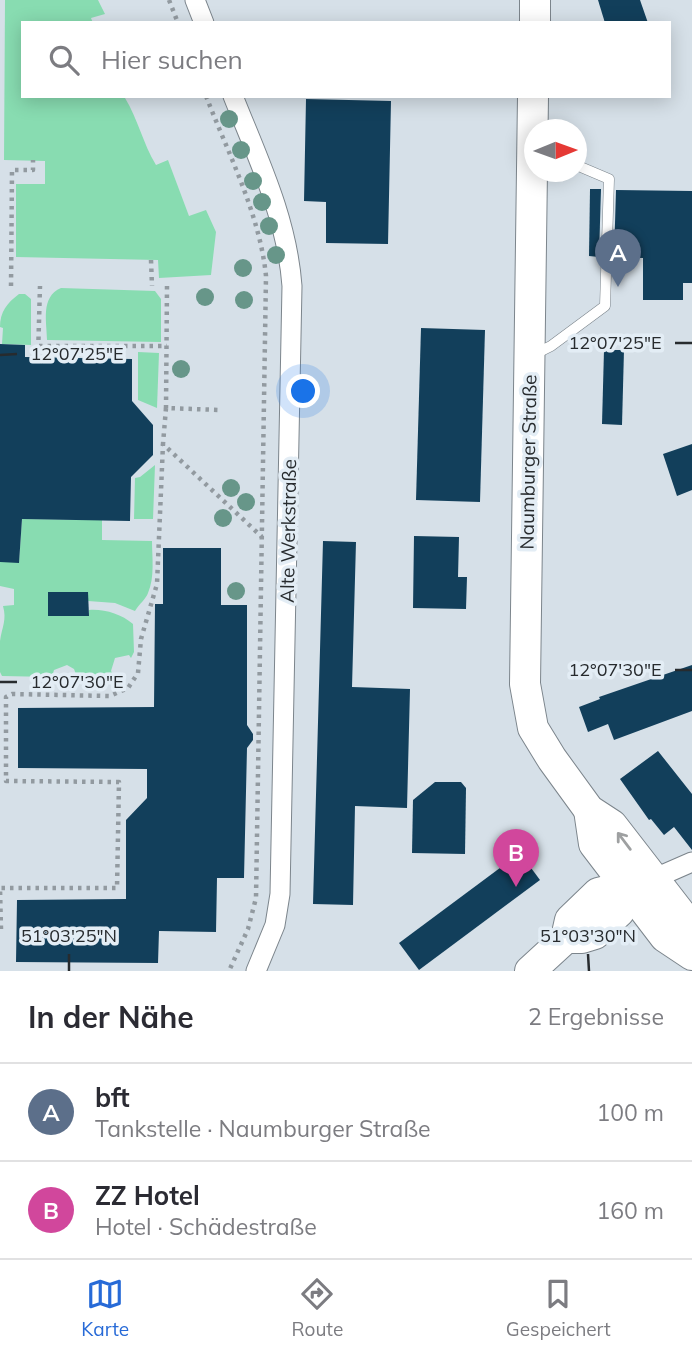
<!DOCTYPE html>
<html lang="de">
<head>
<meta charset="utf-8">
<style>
	body { margin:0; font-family:Mulish,sans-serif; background:#f7f7f7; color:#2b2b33 }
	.compass { position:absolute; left:524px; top:119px; width:63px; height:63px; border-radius:50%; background:#fff; box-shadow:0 4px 18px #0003; rotate:89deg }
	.you { position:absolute; left:304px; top:392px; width:24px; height:24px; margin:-18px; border:5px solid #fff; border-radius:50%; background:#1a73e8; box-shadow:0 0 0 10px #1a73e833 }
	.badge { display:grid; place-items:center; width:46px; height:46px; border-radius:50%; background:#276ad7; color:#fff; font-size:23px; font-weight:700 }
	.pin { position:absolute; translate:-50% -58px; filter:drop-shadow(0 2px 4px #0008) }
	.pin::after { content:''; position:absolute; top:37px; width:24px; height:21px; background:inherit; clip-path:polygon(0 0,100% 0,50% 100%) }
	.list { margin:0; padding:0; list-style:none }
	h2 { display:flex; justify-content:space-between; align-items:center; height:91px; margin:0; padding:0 28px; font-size:30px }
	h2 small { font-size:23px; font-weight:400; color:#7c7c81 }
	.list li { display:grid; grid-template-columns:46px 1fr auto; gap:21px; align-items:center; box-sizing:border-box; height:98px; padding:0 28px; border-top:2px solid #e1e1e2 }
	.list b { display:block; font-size:26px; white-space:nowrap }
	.list p { margin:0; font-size:23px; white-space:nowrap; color:#7c7c81 }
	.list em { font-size:23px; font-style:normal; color:#7c7c81 }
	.icon { flex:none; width:38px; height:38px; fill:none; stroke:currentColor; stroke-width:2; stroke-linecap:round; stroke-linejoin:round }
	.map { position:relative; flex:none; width:692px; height:971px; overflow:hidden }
	.search { position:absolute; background:#fff; box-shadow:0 4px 18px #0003; left:21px; right:21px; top:21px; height:77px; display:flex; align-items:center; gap:18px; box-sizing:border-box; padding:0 24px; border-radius:0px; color:#7c7c81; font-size:26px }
	.sheet { height:287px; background:#fff }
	nav { display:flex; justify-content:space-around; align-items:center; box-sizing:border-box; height:98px; border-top:2px solid #e1e1e2; background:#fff; font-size:19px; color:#7c7c81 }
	nav a { display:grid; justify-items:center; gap:4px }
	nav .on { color:#276ad7 }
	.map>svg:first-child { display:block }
	.green { fill:#88dcb1 }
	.building { fill:#123f5b }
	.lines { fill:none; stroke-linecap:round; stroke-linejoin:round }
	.service-casing { stroke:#7c858c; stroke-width:11 }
	.minor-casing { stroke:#7c858c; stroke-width:21 }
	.primary-casing { stroke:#7c858c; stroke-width:32 }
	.path { stroke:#929aa0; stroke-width:4.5; stroke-dasharray:3.5 5; stroke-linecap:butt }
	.service { stroke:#fff; stroke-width:10 }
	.minor { stroke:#fff; stroke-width:19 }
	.primary { stroke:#fff; stroke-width:30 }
	.tree { fill:#679689 }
	.oneway { stroke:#9ea0a1 }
	.ticks { fill:none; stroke:#272b2e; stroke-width:2.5 }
	.labels { text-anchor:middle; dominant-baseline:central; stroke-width:7; stroke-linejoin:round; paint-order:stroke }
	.street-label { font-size:19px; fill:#272b2e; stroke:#e3edf5 }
	.ticks-label { font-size:18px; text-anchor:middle; fill:#272b2e; stroke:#e3edf5; stroke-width:7; stroke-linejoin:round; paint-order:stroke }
</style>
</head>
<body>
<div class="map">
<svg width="692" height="971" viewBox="0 0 692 971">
	<rect width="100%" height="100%" fill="#d6e0e8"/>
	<g class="green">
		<path d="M5,0H98L105,14L91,18L93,23H23V96H126L125,98C138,119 143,144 156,165L168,160L189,216L206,210L216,232L211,275L159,278L158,260L16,257V184H45V161L4,160Z"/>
		<path d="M61,288L155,291L161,299V342L47,340C47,322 40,297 61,288Z"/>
		<path d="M19,294H25L31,299V345L2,344L3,328L0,327C0,312 7,303 19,294Z"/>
		<path d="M138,352L159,353L157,408L138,400Z"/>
		<path d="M155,465L153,519H134L135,478L140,477Z"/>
		<path d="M22,519L102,520V540L152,541C152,557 155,577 148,593C146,599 139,604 135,611L115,603L88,601V592H48L49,616H88L89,610C105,609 121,614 133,624L134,652L131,658L129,655L115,658L111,671L116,679L77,677L74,669L67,665L54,670L52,677L2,676L0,672C0,662 0,651 0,641C2,627 7,620 3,606L14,605V589L0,586V562H19Z"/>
	</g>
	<g class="building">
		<path d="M598,0H640L648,23H605Z"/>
		<path d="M306,99L391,101L388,244L326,243V202L304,201Z"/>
		<path d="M590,189H601L599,257L589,256Z"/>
		<path d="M616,190L692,191V283H683V300H643V258L614,257Z"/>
		<path d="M421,328L485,330L480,502L416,500Z"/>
		<path d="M0,344L25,345V357L132,359V401L153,425V455L131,477L130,521L22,519L19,563L0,562Z"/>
		<path d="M604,350H624L622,425L602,424Z"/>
		<path d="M692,444V490L677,496L663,454Z"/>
		<path d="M414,536L459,537L458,577H467L466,609L413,608Z"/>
		<path d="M323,541L356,542L352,687L410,689L407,808L355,806L353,905L313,904Z"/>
		<path d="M163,548H221V605H247V725L253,734V740L247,748L244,878H217L216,932L159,931L158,963L16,962L17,900L126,899V820L147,798V769L18,768V708L154,707L155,604H163Z"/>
		<path d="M48,592H88L89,616H48Z"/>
		<path d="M692,665V711L614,740L608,724L588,732L579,707L600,699L599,697Z"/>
		<path d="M658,751L692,794V850L674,827L664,835L651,819L649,820L620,779Z"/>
		<path d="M435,782H461L466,788L465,854L412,853L413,800Z"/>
		<path d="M520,853L540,880L419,970L399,943Z"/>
	</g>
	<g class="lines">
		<g class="service-casing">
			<path id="service" d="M533,355L551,346L605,306L609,179L576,165"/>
		</g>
		<g class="minor-casing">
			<g id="minor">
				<path d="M195,0L204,23"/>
				<path d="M233,96C258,159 287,218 292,286L280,894L275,925L256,971"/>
				<path d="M653,879L692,862"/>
			</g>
		</g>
		<g class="primary-casing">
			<g id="primary">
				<path d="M535,23V0"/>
				<path d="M533,96L525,684L533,728L552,759L589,810L612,825L684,918L687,923L692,946"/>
				<path d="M589,810L594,844L665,937L692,955"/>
				<path d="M566,938H582L595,934L619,912L630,892L646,883"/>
				<path d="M530,971L566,938L570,920L598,893L614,889L630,892"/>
			</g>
		</g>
		<g class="path">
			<path d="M169,0L178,23"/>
			<path d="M206,96C228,153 260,215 266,276L256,898L248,929L229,971"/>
			<path d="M151,260L152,286"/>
			<path d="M11,286L12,170H33V160"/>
			<path d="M167,286L166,408L219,410"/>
			<path d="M39,346H167"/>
			<path d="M38,357L40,286"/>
			<path d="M166,408L163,444L262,537"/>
			<path d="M1,929L0,888H117L119,782L6,781V697L12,694L110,696L128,688L138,673L141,639L157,584L163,444"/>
		</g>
		<use href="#service" class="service"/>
		<use href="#minor" class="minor"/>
		<use href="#primary" class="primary"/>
	</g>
	<g class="tree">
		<circle cx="229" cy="119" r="9"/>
		<circle cx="241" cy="150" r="9"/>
		<circle cx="253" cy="181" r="9"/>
		<circle cx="262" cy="202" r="9"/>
		<circle cx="269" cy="226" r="9"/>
		<circle cx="276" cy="255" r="9"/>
		<circle cx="243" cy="268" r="9"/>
		<circle cx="205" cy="297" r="9"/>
		<circle cx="244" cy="300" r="9"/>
		<circle cx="181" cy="369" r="9"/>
		<circle cx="231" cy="488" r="9"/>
		<circle cx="246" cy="502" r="9"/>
		<circle cx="223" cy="518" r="9"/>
		<circle cx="236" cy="591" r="9"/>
	</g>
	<defs><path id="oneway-shaft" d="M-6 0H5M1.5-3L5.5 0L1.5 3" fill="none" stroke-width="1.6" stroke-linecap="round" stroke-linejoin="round" transform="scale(1.75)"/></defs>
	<use class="oneway" href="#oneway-shaft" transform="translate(624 841) rotate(-127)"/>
	<path class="ticks" d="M675,343H692M0,355L17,354M675,670H692M0,682H17M69,954V971M588,954L589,971"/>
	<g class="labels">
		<g class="street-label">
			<text transform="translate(528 462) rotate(-89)">Naumburger Straße</text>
			<text transform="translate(288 531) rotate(-89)">Alte Werkstraße</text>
		</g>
	</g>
	<g class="ticks-label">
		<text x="615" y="349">12°07'25"E</text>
		<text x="77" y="360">12°07'25"E</text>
		<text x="615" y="676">12°07'30"E</text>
		<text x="77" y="688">12°07'30"E</text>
		<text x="69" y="942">51°03'25"N</text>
		<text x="588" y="942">51°03'30"N</text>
	</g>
</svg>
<svg class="compass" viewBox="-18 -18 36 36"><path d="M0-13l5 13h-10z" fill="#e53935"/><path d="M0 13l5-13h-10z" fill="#7c7c81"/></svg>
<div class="you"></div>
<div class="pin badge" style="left:618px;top:287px;background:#5c6f8a">A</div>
<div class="pin badge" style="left:516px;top:887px;background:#d1479c">B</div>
<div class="search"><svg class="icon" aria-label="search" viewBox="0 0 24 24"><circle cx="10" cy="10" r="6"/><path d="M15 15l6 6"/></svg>Hier suchen</div>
</div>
<section class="sheet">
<h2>In der Nähe<small>2 Ergebnisse</small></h2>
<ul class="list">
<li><span class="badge" style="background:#5c6f8a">A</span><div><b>bft</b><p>Tankstelle · Naumburger Straße</p></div><em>100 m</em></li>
<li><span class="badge" style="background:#d1479c">B</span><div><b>ZZ Hotel</b><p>Hotel · Schädestraße</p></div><em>160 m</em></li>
</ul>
</section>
<nav>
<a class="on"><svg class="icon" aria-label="map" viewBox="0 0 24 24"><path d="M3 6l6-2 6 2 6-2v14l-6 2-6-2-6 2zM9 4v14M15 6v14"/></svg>Karte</a>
<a><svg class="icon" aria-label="directions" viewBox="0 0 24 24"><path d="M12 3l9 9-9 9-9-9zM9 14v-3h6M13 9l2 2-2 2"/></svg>Route</a>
<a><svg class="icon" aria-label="saved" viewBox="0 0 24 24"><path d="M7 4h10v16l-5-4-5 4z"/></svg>Gespeichert</a>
</nav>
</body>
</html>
